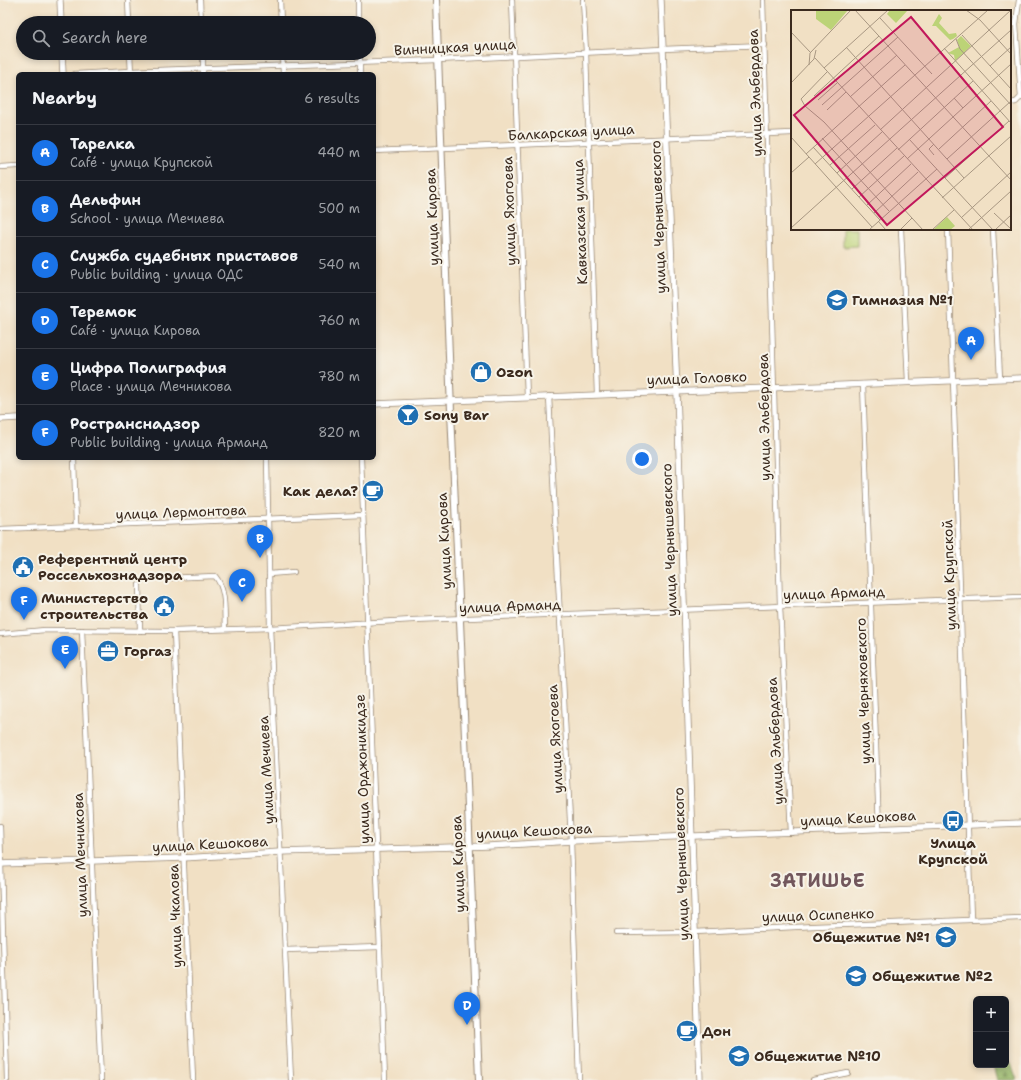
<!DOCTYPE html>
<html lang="en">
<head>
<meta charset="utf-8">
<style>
	body { margin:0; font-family:"Shantell Sans",sans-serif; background:#242831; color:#f1f3f6 }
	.controls { position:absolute; right:12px; bottom:12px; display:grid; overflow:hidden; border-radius:6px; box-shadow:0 2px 6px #0003 }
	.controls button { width:36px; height:36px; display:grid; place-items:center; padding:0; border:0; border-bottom:1px solid #363941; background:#171b24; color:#f1f3f6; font:20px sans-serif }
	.you { position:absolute; left:642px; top:459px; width:14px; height:14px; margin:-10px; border:3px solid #fff; border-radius:50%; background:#1a73e8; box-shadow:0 0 0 6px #1a73e833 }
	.badge { display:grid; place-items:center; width:26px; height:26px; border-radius:50%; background:#1a73e8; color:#fff; font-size:13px; font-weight:700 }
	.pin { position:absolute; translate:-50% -33px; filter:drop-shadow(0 1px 2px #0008) }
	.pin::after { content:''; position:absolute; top:21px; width:14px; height:12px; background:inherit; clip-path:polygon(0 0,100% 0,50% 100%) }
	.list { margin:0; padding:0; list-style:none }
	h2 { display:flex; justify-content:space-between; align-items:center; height:52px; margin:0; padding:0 16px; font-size:17px }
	h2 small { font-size:13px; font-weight:400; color:#9ea1a6 }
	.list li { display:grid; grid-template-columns:26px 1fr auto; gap:12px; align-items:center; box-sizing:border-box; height:56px; padding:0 16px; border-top:1px solid #363941 }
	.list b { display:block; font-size:15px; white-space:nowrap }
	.list p { margin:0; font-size:13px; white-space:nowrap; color:#9ea1a6 }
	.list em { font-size:13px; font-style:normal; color:#9ea1a6 }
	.icon { flex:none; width:22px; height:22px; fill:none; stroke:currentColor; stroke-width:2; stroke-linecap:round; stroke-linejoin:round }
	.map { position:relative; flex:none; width:1021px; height:1080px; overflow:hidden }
	.search { position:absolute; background:#171b24; box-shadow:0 2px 6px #0003; left:16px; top:16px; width:360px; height:44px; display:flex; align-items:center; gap:10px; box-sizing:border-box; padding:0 14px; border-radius:22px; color:#9ea1a6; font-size:15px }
	.panel { position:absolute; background:#171b24; box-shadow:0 2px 6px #0003; left:16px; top:72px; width:360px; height:388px; border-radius:6px }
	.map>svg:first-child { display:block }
	.forest { fill:url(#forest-firs); stroke:#687043 }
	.garden { fill:#bcd377; stroke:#7c7e4a }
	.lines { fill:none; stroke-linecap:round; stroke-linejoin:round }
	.minor-casing { stroke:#968571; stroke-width:6 }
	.tertiary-casing { stroke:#968571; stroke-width:7 }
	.secondary-casing { stroke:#968571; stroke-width:8 }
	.minor { stroke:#fff; stroke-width:4.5 }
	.tertiary { stroke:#fff; stroke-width:5.5 }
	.secondary { stroke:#fff; stroke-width:6 }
	.labels { text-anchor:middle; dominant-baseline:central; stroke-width:4; stroke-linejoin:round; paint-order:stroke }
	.street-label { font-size:14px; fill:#3b2a1e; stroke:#f7f3e8 }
	.poi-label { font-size:14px; font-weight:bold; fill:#3b2a1e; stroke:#f7f3e8; text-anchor:start }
	.district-label { font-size:18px; font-weight:bold; letter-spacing:1px; fill:#72575c; stroke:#f7f3e8 }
	.inset-road { fill:none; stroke:#a89782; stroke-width:1 }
	.view { fill:#c2185b; fill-opacity:0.15; stroke:#c2185b; stroke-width:2 }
	.inset-edge { fill:none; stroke:#3b2a1e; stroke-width:2 }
</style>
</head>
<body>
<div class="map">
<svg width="1021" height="1080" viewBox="0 0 1021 1080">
	<defs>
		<pattern id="forest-firs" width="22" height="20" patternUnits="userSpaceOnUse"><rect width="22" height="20" fill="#95b568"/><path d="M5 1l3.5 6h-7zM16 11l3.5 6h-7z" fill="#7b9355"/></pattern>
	</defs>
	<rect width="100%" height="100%" fill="#f7f3e8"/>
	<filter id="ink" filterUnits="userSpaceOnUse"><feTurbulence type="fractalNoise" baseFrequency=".025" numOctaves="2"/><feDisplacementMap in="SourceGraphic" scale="8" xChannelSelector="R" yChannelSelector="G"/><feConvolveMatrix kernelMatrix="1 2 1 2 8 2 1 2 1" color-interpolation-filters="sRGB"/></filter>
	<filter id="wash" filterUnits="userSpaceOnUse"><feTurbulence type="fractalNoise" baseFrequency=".012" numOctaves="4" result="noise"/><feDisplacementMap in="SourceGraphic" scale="16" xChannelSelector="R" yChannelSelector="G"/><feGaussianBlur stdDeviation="0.9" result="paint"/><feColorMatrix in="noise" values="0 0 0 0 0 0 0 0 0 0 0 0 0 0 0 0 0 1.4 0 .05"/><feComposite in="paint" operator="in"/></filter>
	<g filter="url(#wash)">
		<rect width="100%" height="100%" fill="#f1e0c4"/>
		<path class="forest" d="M1006,1061L1011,1063L1017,1080H997L993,1065H1006Z"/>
		<path class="garden" d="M843,229H857V246L843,247Z"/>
	</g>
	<g filter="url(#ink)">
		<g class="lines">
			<g class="minor-casing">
				<g id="minor">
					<path d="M128,0L129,23"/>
					<path d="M200,0L201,23"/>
					<path d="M280,0L281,23"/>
					<path d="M358,0V23"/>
					<path d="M512,0L527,397"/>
					<path d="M583,0L586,52L597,395"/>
					<path d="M763,0L780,606L791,833"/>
					<path d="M1019,0L1016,24L1021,98"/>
					<path d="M130,53L131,74"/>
					<path d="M203,53V74"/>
					<path d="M282,53L283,74"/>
					<path d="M360,53V74"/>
					<path d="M75,74L130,71L438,60L663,49L765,45"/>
					<path d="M1010,103L1016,102L1020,98"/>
					<path d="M374,151L792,133"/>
					<path d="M0,167L18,166"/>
					<path d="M901,229L908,382"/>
					<path d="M948,229L971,920"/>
					<path d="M993,229L1000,379"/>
					<path d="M863,384L879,829"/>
					<path d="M549,396L571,841L579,1080"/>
					<path d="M74,458L76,526"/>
					<path d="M267,458L270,628L291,1080"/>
					<path d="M361,458L385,1080"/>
					<path d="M0,529L363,515"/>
					<path d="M269,574L294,572"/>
					<path d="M167,578L215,576C227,590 224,612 225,629"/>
					<path d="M139,585L140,631"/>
					<path d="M82,630L101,1080"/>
					<path d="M174,631L193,1080"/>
					<path d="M0,634L45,630L174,631L270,628L413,620L1021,597"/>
					<path d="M0,826L7,1080"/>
					<path d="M616,933L695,932L815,926L1021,918"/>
					<path d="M285,950L380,947"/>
					<path d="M813,1080L848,1073"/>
				</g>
			</g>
			<g class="tertiary-casing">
				<g id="tertiary">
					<path d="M60,0L61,23"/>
					<path d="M661,0L677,392L700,1080"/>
					<path d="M62,53L63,74"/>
					<path d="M374,404L1021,378"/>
					<path d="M0,419L18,418"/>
					<path d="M0,864L183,858L280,852L489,846L571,841L1021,823"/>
				</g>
			</g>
			<g class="secondary-casing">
				<path id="secondary" d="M436,0L451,411L470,854L479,1080"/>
			</g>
			<use href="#minor" class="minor"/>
			<use href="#tertiary" class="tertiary"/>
			<use href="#secondary" class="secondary"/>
		</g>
	</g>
	<defs>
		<g id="school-disc" transform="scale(1.15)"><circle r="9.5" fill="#1f6fb2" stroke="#f7f3e8"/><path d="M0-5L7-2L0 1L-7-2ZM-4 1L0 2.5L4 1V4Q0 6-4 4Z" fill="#fff"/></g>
		<g id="shop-disc" transform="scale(1.15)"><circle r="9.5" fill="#1f6fb2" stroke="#f7f3e8"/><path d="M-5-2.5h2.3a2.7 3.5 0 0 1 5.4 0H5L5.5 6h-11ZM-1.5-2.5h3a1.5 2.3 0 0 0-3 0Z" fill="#fff"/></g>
		<g id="bar-disc" transform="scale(1.15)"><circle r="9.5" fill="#1f6fb2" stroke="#f7f3e8"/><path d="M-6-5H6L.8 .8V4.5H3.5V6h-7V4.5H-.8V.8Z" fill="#fff"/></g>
		<g id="cafe-disc" transform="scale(1.15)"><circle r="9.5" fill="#1f6fb2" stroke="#f7f3e8"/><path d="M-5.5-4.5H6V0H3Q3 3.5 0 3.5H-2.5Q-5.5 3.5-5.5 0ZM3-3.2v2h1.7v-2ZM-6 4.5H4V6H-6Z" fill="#fff"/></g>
		<g id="civic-disc" transform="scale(1.15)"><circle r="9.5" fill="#1f6fb2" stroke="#f7f3e8"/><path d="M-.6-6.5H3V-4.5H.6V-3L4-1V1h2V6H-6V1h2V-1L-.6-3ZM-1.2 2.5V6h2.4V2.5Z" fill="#fff"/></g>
		<g id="office-disc" transform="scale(1.15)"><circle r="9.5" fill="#1f6fb2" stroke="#f7f3e8"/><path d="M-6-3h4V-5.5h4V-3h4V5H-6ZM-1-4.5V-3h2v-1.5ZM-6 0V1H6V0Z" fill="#fff"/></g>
		<g id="bus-disc" transform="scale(1.15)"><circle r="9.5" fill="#1f6fb2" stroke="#f7f3e8"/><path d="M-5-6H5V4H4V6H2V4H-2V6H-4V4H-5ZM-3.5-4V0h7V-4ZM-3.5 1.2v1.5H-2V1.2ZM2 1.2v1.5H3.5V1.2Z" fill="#fff"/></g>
		<g id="university-disc" transform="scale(1.15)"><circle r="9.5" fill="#1f6fb2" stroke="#f7f3e8"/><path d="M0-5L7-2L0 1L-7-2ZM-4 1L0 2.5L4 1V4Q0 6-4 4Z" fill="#fff"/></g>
	</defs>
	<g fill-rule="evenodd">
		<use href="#school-disc" x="837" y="300"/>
		<use href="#shop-disc" x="481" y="372"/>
		<use href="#bar-disc" x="408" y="415"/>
		<use href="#cafe-disc" x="373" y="491"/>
		<use href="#civic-disc" x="23" y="567"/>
		<use href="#civic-disc" x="164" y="606"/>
		<use href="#office-disc" x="108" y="651"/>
		<use href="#bus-disc" x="953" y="821"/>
		<use href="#university-disc" x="946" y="937"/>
		<use href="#university-disc" x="856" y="976"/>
		<use href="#cafe-disc" x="687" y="1031"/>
		<use href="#university-disc" x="739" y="1056"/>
	</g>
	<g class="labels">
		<g class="street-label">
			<text transform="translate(455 47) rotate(-3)">Винницкая улица</text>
			<text transform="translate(755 93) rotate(-92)">улица Эльбердова</text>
			<text transform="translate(571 132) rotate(-3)">Балкарская улица</text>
			<text transform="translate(509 211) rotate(-92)">улица Яхогоева</text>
			<text transform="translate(432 217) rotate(-92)">улица Кирова</text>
			<text transform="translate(658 217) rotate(-92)">улица Чернышевского</text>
			<text transform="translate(580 222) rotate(-92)">Кавказская улица</text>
			<text transform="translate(697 378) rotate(-2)">улица Головко</text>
			<text transform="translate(764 417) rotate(-91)">улица Эльбердова</text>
			<text transform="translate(181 512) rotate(-2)">улица Лермонтова</text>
			<text transform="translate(669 540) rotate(-92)">улица Чернышевского</text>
			<text transform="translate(444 541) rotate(-93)">улица Кирова</text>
			<text transform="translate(949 575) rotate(-92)">улица Крупской</text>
			<text transform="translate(834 593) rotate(-2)">улица Арманд</text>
			<text transform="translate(510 606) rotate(-2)">улица Арманд</text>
			<text transform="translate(863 691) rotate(-92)">улица Черняховского</text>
			<text transform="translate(555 739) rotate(-93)">улица Яхогоева</text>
			<text transform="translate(775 741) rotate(-93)">улица Эльбердова</text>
			<text transform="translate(362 769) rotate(-92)">улица Орджоникидзе</text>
			<text transform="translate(266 770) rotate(-93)">улица Мечиева</text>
			<text transform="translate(858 818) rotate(-3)">улица Кешокова</text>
			<text transform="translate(534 831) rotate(-3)">улица Кешокова</text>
			<text transform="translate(210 844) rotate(-3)">улица Кешокова</text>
			<text transform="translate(80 855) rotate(-92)">улица Мечникова</text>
			<text transform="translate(458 864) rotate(-92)">улица Кирова</text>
			<text transform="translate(681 864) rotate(-92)">улица Чернышевского</text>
			<text transform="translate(818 915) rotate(-2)">улица Осипенко</text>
			<text transform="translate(175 916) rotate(-92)">улица Чкалова</text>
		</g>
		<g class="poi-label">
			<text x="852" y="300">Гимназия №1</text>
			<text x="496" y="372">Ozon</text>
			<text x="424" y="415">Sony Bar</text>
			<text x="358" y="491" text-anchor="end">Как дела?</text>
			<text x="38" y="559">Референтный центр<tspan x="38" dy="16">Россельхознадзора</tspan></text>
			<text x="148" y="598" text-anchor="end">Министерство<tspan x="148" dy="16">строительства</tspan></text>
			<text x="124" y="651">Горгаз</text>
			<text x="953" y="843" text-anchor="middle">Улица<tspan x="953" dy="16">Крупской</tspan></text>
			<text x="930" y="937" text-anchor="end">Общежитие №1</text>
			<text x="872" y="976">Общежитие №2</text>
			<text x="702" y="1031">Дон</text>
			<text x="754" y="1056">Общежитие №10</text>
		</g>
		<g class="district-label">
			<text x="818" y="881">ЗАТИШЬЕ</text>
		</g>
	</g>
	<g transform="translate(791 10)">
		<rect width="220" height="220" fill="#f1e0c4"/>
		<path d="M148,4L151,8L148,13L158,24L165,23L166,26L162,29L159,30L145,16H141ZM170,26L180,36L164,51L163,45L157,43L168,37L166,30ZM156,207L164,216L159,220L143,219Z" fill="#bcd377"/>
		<path d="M25,0H57L40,20L25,9Z" fill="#bcd377"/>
		<path d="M99,0H117L105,13L96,4Z" fill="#bcd377"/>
		<path class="inset-road" d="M64,0L220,170M175,0L189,10L220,44M89,8L141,64M0,22L20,43M171,25L220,79M135,26L149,41M165,29L169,39L220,95M55,37L173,168M153,38L220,113M24,48L182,220M18,55L19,43L60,0M199,56L220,37M33,58L97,0M0,73L23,49L25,40M23,86L88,26M59,87L106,45M163,88L172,98M27,90L46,73M31,95L107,27M14,96L33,112L132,220M36,100L55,82M3,105L14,96L10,89L36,62M89,120L220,0M0,127L81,217M31,128L98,201M118,129L202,220M22,137L89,210M148,139L200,91M107,140L182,71M15,144L114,55M143,145L138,139L143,134M116,149L220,54M156,149L220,91M24,154L197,0M39,155L84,115M0,163L18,147M46,163L91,122M154,168L218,111M61,179L106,138M68,187L113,146M151,188L220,126M76,195L120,154M83,203L127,162M203,203L220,219M170,208L220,162M87,211L95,220M0,218L220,20M78,220L146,159M109,220L121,208M141,220L163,200M177,220L220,181M204,220L220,205"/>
		<path class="view" d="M120,7L212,117L96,215L3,105Z"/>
		<rect width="220" height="220" class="inset-edge"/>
	</g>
</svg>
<div class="controls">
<button>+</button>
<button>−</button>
</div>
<div class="you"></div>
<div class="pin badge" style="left:971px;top:360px">A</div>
<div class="pin badge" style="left:260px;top:558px">B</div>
<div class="pin badge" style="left:242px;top:602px">C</div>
<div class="pin badge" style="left:467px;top:1025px">D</div>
<div class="pin badge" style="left:65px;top:669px">E</div>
<div class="pin badge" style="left:24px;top:620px">F</div>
<div class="search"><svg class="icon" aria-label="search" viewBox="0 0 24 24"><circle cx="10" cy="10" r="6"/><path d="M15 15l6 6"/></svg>Search here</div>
<section class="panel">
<h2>Nearby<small>6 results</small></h2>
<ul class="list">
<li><span class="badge">A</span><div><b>Тарелка</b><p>Café · улица Крупской</p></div><em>440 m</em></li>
<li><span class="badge">B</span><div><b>Дельфин</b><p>School · улица Мечиева</p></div><em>500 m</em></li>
<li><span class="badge">C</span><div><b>Служба судебных приставов</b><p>Public building · улица ОДС</p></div><em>540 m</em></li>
<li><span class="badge">D</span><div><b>Теремок</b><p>Café · улица Кирова</p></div><em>760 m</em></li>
<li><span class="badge">E</span><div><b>Цифра Полиграфия</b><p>Place · улица Мечникова</p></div><em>780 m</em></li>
<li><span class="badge">F</span><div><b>Ространснадзор</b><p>Public building · улица Арманд</p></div><em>820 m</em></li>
</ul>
</section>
</div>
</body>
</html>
